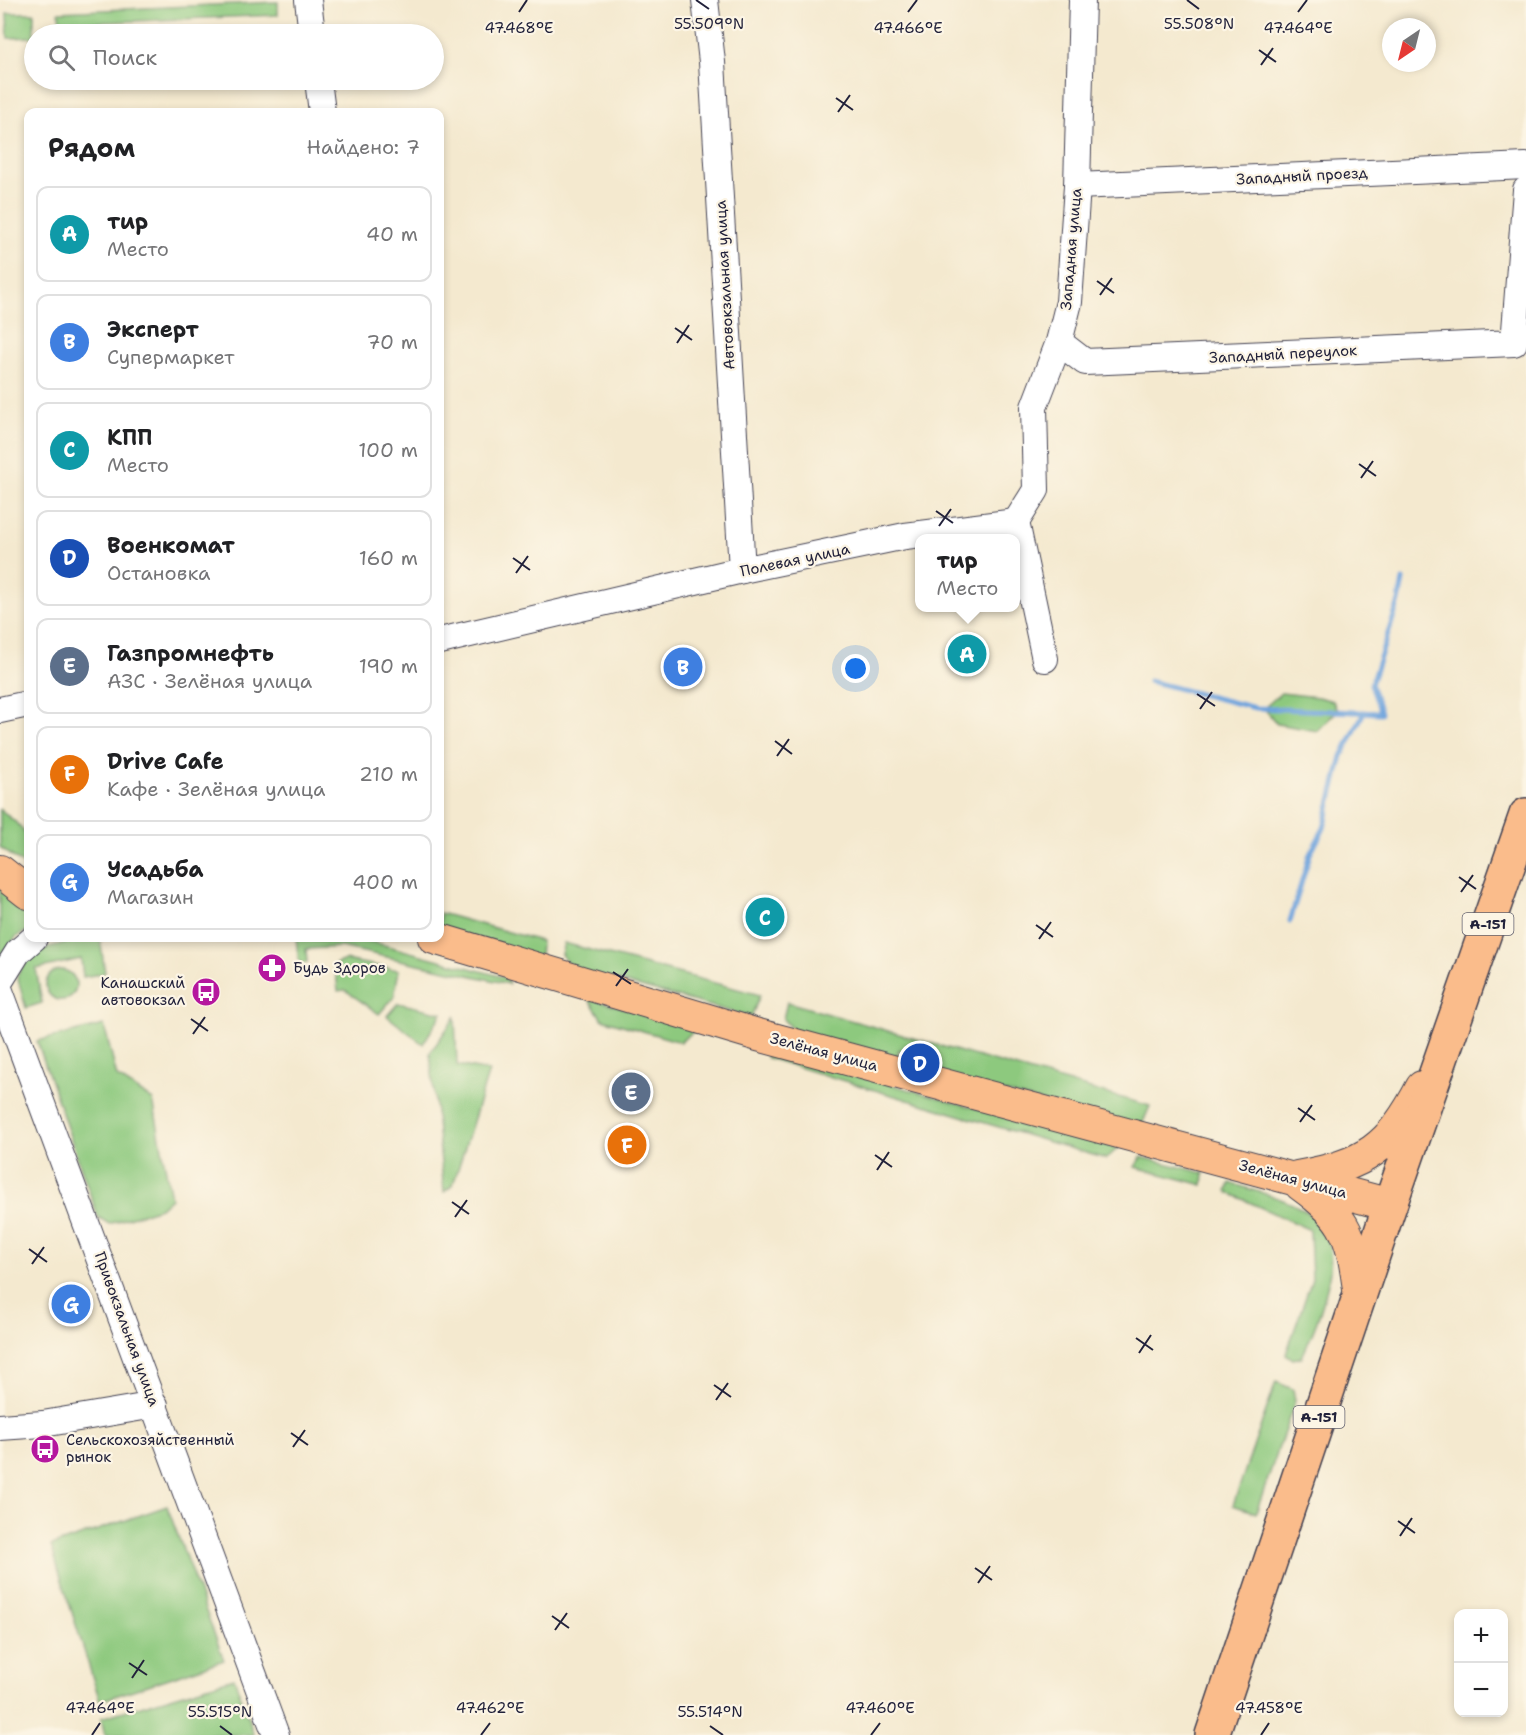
<!DOCTYPE html>
<html lang="ru">
<head>
<meta charset="utf-8">
<style>
	body { margin:0; font-family:"Shantell Sans",sans-serif; background:#f6f6f6; color:#202124 }
	.controls { position:absolute; right:18px; bottom:18px; display:grid; overflow:hidden; border-radius:12px; box-shadow:0 3px 9px #0003 }
	.controls button { width:54px; height:54px; display:grid; place-items:center; padding:0; border:0; border-bottom:2px solid #e0e0e0; background:#fff; color:#202124; font:30px sans-serif }
	.compass { position:absolute; left:1382px; top:18px; width:54px; height:54px; border-radius:50%; background:#fff; box-shadow:0 3px 9px #0003; rotate:215deg }
	.you { position:absolute; left:856px; top:669px; width:21px; height:21px; margin:-15px; border:4px solid #fff; border-radius:50%; background:#1a73e8; box-shadow:0 0 0 9px #1a73e833 }
	.badge { display:grid; place-items:center; width:39px; height:39px; border-radius:50%; background:#d93025; color:#fff; font-size:20px; font-weight:700 }
	.pin { position:absolute; translate:-50% -50%; border:3px solid #fff; box-shadow:0 2px 6px #0006 }
	.popup { position:absolute; left:915px; top:534px; width:105px; height:78px; box-sizing:border-box; display:grid; place-content:center; border-radius:12px; background:#fff; filter:drop-shadow(0 2px 4px #0005); font-size:20px; white-space:nowrap; color:#757577 }
	.popup b { font-size:22px; color:#202124 }
	.popup::after { content:''; position:absolute; left:50%; top:100%; margin-left:-12px; border:12px solid transparent; border-top-color:#fff }
	.list { margin:0; padding:0; list-style:none }
	h2 { display:flex; justify-content:space-between; align-items:center; height:78px; margin:0; padding:0 24px; font-size:26px }
	h2 small { font-size:20px; font-weight:400; color:#757577 }
	.list li { display:grid; grid-template-columns:39px 1fr auto; gap:18px; align-items:center; box-sizing:border-box; height:96px; margin:0 12px 12px; padding:0 12px; border:2px solid #e0e0e0; border-radius:12px }
	.list b { display:block; font-size:22px; white-space:nowrap }
	.list p { margin:0; font-size:20px; white-space:nowrap; color:#757577 }
	.list em { font-size:20px; font-style:normal; color:#757577 }
	.icon { flex:none; width:33px; height:33px; fill:none; stroke:currentColor; stroke-width:2; stroke-linecap:round; stroke-linejoin:round }
	.map { position:relative; flex:none; width:1526px; height:1735px; overflow:hidden }
	.search { position:absolute; background:#fff; box-shadow:0 3px 9px #0003; left:24px; top:24px; width:420px; height:66px; display:flex; align-items:center; gap:15px; box-sizing:border-box; padding:0 21px; border-radius:33px; color:#757577; font-size:22px }
	.panel { position:absolute; background:#fff; box-shadow:0 3px 9px #0003; left:24px; top:108px; width:420px; height:834px; border-radius:12px }
	.map>svg:first-child { display:block }
	.green { fill:#8dc97e; stroke:#58765c; stroke-width:1.5 }
	.lines { fill:none; stroke-linecap:round; stroke-linejoin:round }
	.stream { stroke:#70a4dd; stroke-width:5 }
	.minor-casing { stroke:#424051; stroke-width:28 }
	.major-casing { stroke:#424051; stroke-width:34 }
	.highway-casing { stroke:#424051; stroke-width:36 }
	.minor { stroke:#fff; stroke-width:26 }
	.major { stroke:#fabc8b; stroke-width:32 }
	.highway { stroke:#fabc8b; stroke-width:33 }
	.ticks { fill:none; stroke:#22223b; stroke-width:2 }
	.labels { text-anchor:middle; dominant-baseline:central; stroke-width:4.5; stroke-linejoin:round; paint-order:stroke }
	.shield { fill:#fcf5e5; stroke:#63616e; stroke-width:1.5 }
	.shield-label { font-size:14px; font-weight:bold; fill:#22223b }
	.street-label { font-size:15px; fill:#22223b; stroke:#fcf5e5 }
	.poi-label { font-size:15px; fill:#22223b; stroke:#fcf5e5; text-anchor:start }
	.ticks-label { font-size:15px; text-anchor:middle; fill:#22223b; stroke:#fcf5e5; stroke-width:4.5; stroke-linejoin:round; paint-order:stroke }
</style>
</head>
<body>
<div class="map">
<svg width="1526" height="1735" viewBox="0 0 1526 1735">
	<rect width="100%" height="100%" fill="#fcf5e5"/>
	<filter id="ink" filterUnits="userSpaceOnUse"><feTurbulence type="fractalNoise" baseFrequency=".0167" numOctaves="2"/><feDisplacementMap in="SourceGraphic" scale="12" xChannelSelector="R" yChannelSelector="G"/><feConvolveMatrix kernelMatrix="1 2 1 2 8 2 1 2 1" color-interpolation-filters="sRGB"/></filter>
	<filter id="wash" filterUnits="userSpaceOnUse"><feTurbulence type="fractalNoise" baseFrequency=".008" numOctaves="4" result="noise"/><feDisplacementMap in="SourceGraphic" scale="24" xChannelSelector="R" yChannelSelector="G"/><feGaussianBlur stdDeviation="1.35" result="paint"/><feColorMatrix in="noise" values="0 0 0 0 0 0 0 0 0 0 0 0 0 0 0 0 0 1.4 0 .05"/><feComposite in="paint" operator="in"/></filter>
	<g filter="url(#wash)">
		<rect width="100%" height="100%" fill="#f4e9cf"/>
		<g class="green">
			<path d="M278,2V15L60,24L59,12Z"/>
			<path d="M7,13H34V37L8,38Z"/>
			<path d="M1281,693L1318,697L1333,701L1337,711L1317,731L1277,724L1264,708Z"/>
			<path d="M0,809C28,833 29,830 28,868L0,847Z"/>
			<path d="M0,884L28,908V931L17,936L0,956Z"/>
			<path d="M440,913L541,941L540,959L440,928Z"/>
			<path d="M82,938H100L105,973L83,977L81,959L36,969L42,1003L26,1008L17,976L31,952Z"/>
			<path d="M296,938L334,941L358,938L507,978L509,984L341,947L306,949L307,963H299Z"/>
			<path d="M564,943L760,995L751,1017L571,968L561,954Z"/>
			<path d="M345,960L399,970L394,997L379,1014L345,990L338,991L335,964Z"/>
			<circle cx="61" cy="985" r="15"/>
			<path d="M588,998L698,1028L680,1042L602,1019Z"/>
			<path d="M787,1002L1150,1106L1141,1127L936,1075L938,1062L899,1050L895,1063L796,1034L783,1019Z"/>
			<path d="M398,1003L442,1013L423,1044L387,1016Z"/>
			<path d="M455,1017L457,1065L489,1071L453,1185L444,1192L430,1053Z"/>
			<path d="M104,1025L117,1077L153,1100L171,1198L160,1208L109,1224L98,1217L37,1041Z"/>
			<path d="M764,1049L1118,1148L1106,1159L767,1058Z"/>
			<path d="M1141,1157L1204,1173L1203,1185L1135,1167Z"/>
			<path d="M1230,1183C1258,1192 1292,1199 1315,1218C1350,1247 1317,1325 1302,1357L1293,1359L1286,1354L1312,1279L1310,1230L1227,1192Z"/>
			<path d="M1276,1382L1293,1389L1295,1401L1256,1513L1233,1505Z"/>
			<path d="M167,1506L224,1660L100,1701L51,1546Z"/>
			<path d="M234,1678L254,1735H105L101,1718Z"/>
		</g>
		<g class="lines">
			<g class="stream">
				<path d="M1149,681L1255,708L1381,713L1371,684L1399,601L1403,580"/>
				<path d="M1290,921L1310,854L1324,828L1342,756L1364,712"/>
			</g>
		</g>
	</g>
	<g filter="url(#ink)">
		<g class="lines">
			<g class="minor-casing">
				<g id="minor">
					<path d="M308,0L312,34"/>
					<path d="M705,0L712,62L742,570"/>
					<path d="M318,80L322,112"/>
					<path d="M1077,186L1526,166"/>
					<path d="M1059,342L1085,362L1514,343L1526,190"/>
					<path d="M1016,522L1036,490L1034,407L1059,342L1069,302L1077,186L1082,0"/>
					<path d="M440,641L742,570L905,536L1016,522L1045,659"/>
					<path d="M0,710L28,704"/>
					<path d="M0,981L18,952L34,938"/>
					<path d="M0,991L276,1735"/>
					<path d="M0,1427L43,1424L155,1405"/>
				</g>
			</g>
			<g class="major-casing">
				<g id="major">
					<path d="M0,871L28,893"/>
					<path d="M434,938L758,1035L1390,1205"/>
					<path d="M1297,1177C1366,1165 1390,1148 1422,1087"/>
					<path d="M1301,1185C1350,1220 1352,1239 1360,1296"/>
				</g>
			</g>
			<g class="highway-casing">
				<path id="highway" d="M1212,1735L1390,1205L1526,815"/>
			</g>
			<use href="#minor" class="minor"/>
			<use href="#major" class="major"/>
			<use href="#highway" class="highway"/>
		</g>
	</g>
	<path class="ticks" d="M696,0L709,9M1187,0L1199,9M519,12L527,0M908,12L917,0M1298,12L1307,0M1259,50L1276,62M1261,65L1273,48M836,98L853,110M838,112L850,95M1097,281L1114,293M1100,295L1112,278M675,328L692,340M677,343L689,325M1359,464L1376,476M1361,478L1373,461M936,511L953,523M939,526L951,509M513,558L530,570M516,573L528,556M1197,694L1215,706M1200,709L1212,692M775,741L792,754M777,756L789,739M1459,877L1476,889M1461,892L1473,875M1036,925L1053,937M1039,939L1051,922M613,972L631,984M616,986L628,969M191,1019L208,1031M193,1034L205,1017M1298,1108L1315,1120M1300,1122L1312,1105M875,1155L892,1167M877,1170L889,1152M452,1202L469,1214M455,1217L467,1200M29,1249L47,1262M32,1264L44,1247M1136,1338L1153,1350M1139,1353L1151,1335M714,1385L731,1397M716,1400L728,1383M291,1433L308,1445M293,1447L305,1430M1398,1521L1415,1533M1400,1536L1412,1518M975,1568L992,1580M978,1583L990,1566M552,1616L569,1628M555,1630L567,1613M129,1663L147,1675M132,1678L144,1660M220,1726L232,1735M710,1726L723,1735M92,1735L100,1723M481,1735L490,1723M871,1735L880,1723M1261,1735L1269,1723"/>
	<defs>
		<g id="pharmacy-disc" transform="scale(1.5)"><circle r="9.5" fill="#b5179e" stroke="#fcf5e5"/><path d="M-2-6h4v4h4v4h-4v4h-4v-4h-4v-4h4Z" fill="#fff"/></g>
		<g id="bus-disc" transform="scale(1.5)"><circle r="9.5" fill="#b5179e" stroke="#fcf5e5"/><path d="M-5-6H5V4H4V6H2V4H-2V6H-4V4H-5ZM-3.5-4V0h7V-4ZM-3.5 1.2v1.5H-2V1.2ZM2 1.2v1.5H3.5V1.2Z" fill="#fff"/></g>
	</defs>
	<g fill-rule="evenodd">
		<use href="#pharmacy-disc" x="272" y="968"/>
		<use href="#bus-disc" x="206" y="992"/>
		<use href="#bus-disc" x="45" y="1449"/>
	</g>
	<g class="labels">
		<g class="shield">
			<rect x="1462.5" y="913" width="51" height="22" rx="4.5"/>
			<rect x="1293.5" y="1406" width="51" height="22" rx="4.5"/>
		</g>
		<g class="shield-label">
			<text x="1488" y="924">А-151</text>
			<text x="1319" y="1417">А-151</text>
		</g>
		<g class="street-label">
			<text transform="translate(1302 176) rotate(-3)">Западный проезд</text>
			<text transform="translate(1071 249) rotate(-85)">Западная улица</text>
			<text transform="translate(725 285) rotate(-93)">Автовокзальная улица</text>
			<text transform="translate(1283 354) rotate(-3)">Западный переулок</text>
			<text transform="translate(795 560) rotate(-12)">Полевая улица</text>
			<text transform="translate(824 1052) rotate(15)">Зелёная улица</text>
			<text transform="translate(1293 1179) rotate(15)">Зелёная улица</text>
			<text transform="translate(127 1329) rotate(70)">Привокзальная улица</text>
		</g>
		<g class="poi-label">
			<text x="293" y="968">Будь Здоров</text>
			<text x="185" y="983" text-anchor="end">Канашский<tspan x="185" dy="17">автовокзал</tspan></text>
			<text x="66" y="1440">Сельскохозяйственный<tspan x="66" dy="17">рынок</tspan></text>
		</g>
	</g>
	<g class="ticks-label">
		<text x="1199" y="29">55.508°N</text>
		<text x="709" y="29">55.509°N</text>
		<text x="519" y="33">47.468°E</text>
		<text x="908" y="33">47.466°E</text>
		<text x="1298" y="33">47.464°E</text>
		<text x="100" y="1713">47.464°E</text>
		<text x="490" y="1713">47.462°E</text>
		<text x="880" y="1713">47.460°E</text>
		<text x="1269" y="1713">47.458°E</text>
		<text x="220" y="1717">55.515°N</text>
		<text x="710" y="1717">55.514°N</text>
	</g>
</svg>
<div class="controls">
<button>+</button>
<button>−</button>
</div>
<svg class="compass" viewBox="-18 -18 36 36"><path d="M0-13l5 13h-10z" fill="#e53935"/><path d="M0 13l5-13h-10z" fill="#757577"/></svg>
<div class="you"></div>
<div class="pin badge" style="left:967px;top:654px;background:#0f9aa8">A</div>
<div class="popup"><b>тир</b>Место</div>
<div class="pin badge" style="left:683px;top:667px;background:#3f7fe0">B</div>
<div class="pin badge" style="left:765px;top:917px;background:#0f9aa8">C</div>
<div class="pin badge" style="left:920px;top:1063px;background:#1a4fb4">D</div>
<div class="pin badge" style="left:631px;top:1092px;background:#5c6f8a">E</div>
<div class="pin badge" style="left:627px;top:1145px;background:#e8710a">F</div>
<div class="pin badge" style="left:71px;top:1304px;background:#3f7fe0">G</div>
<div class="search"><svg class="icon" aria-label="search" viewBox="0 0 24 24"><circle cx="10" cy="10" r="6"/><path d="M15 15l6 6"/></svg>Поиск</div>
<section class="panel">
<h2>Рядом<small>Найдено: 7</small></h2>
<ul class="list">
<li><span class="badge" style="background:#0f9aa8">A</span><div><b>тир</b><p>Место</p></div><em>40 m</em></li>
<li><span class="badge" style="background:#3f7fe0">B</span><div><b>Эксперт</b><p>Супермаркет</p></div><em>70 m</em></li>
<li><span class="badge" style="background:#0f9aa8">C</span><div><b>КПП</b><p>Место</p></div><em>100 m</em></li>
<li><span class="badge" style="background:#1a4fb4">D</span><div><b>Военкомат</b><p>Остановка</p></div><em>160 m</em></li>
<li><span class="badge" style="background:#5c6f8a">E</span><div><b>Газпромнефть</b><p>АЗС · Зелёная улица</p></div><em>190 m</em></li>
<li><span class="badge" style="background:#e8710a">F</span><div><b>Drive Cafe</b><p>Кафе · Зелёная улица</p></div><em>210 m</em></li>
<li><span class="badge" style="background:#3f7fe0">G</span><div><b>Усадьба</b><p>Магазин</p></div><em>400 m</em></li>
</ul>
</section>
</div>
</body>
</html>
